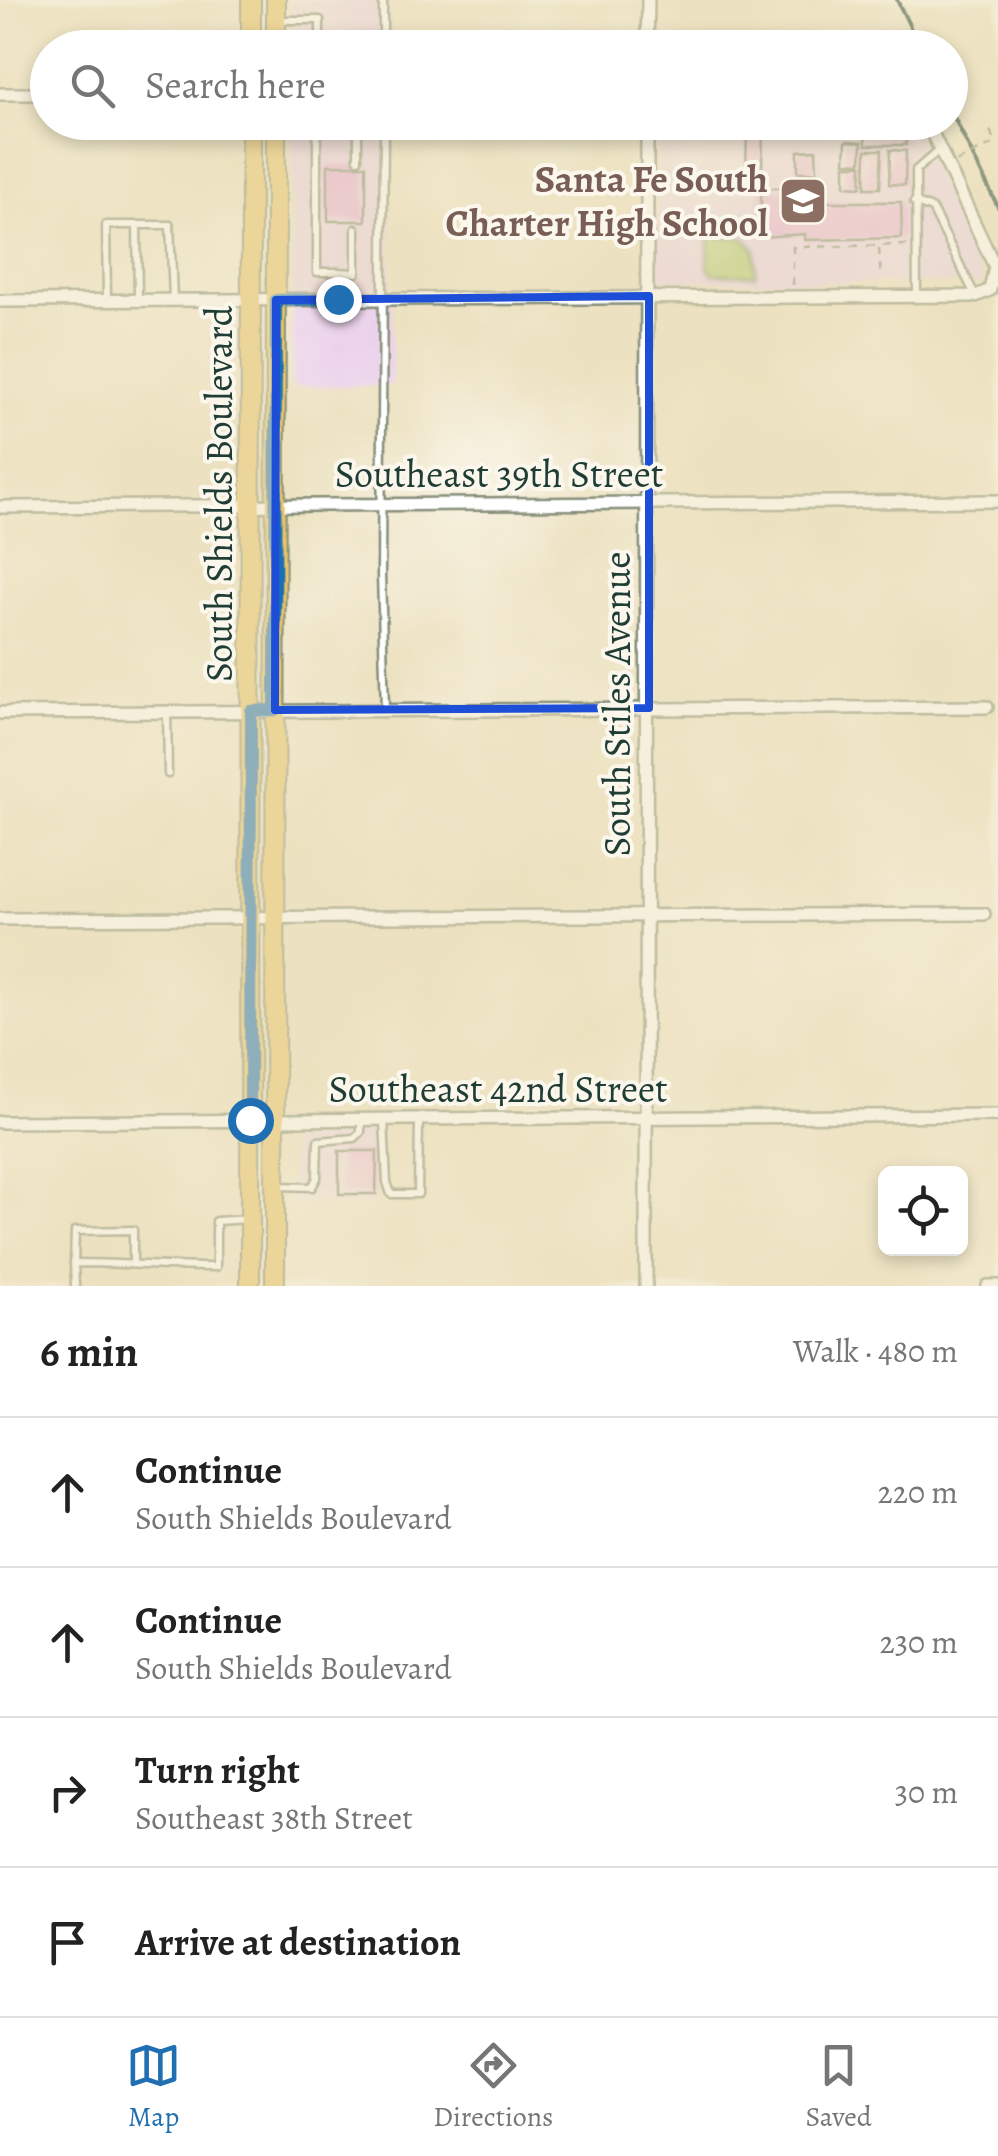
<!DOCTYPE html>
<html lang="en">
<head>
<meta charset="utf-8">
<style>
	body { margin:0; font-family:Alegreya,serif; background:#f2f2f2; color:#222 }
	.controls { position:absolute; right:30px; bottom:30px; display:grid; overflow:hidden; border-radius:15px; box-shadow:0 5px 15px #0003 }
	.controls button { width:90px; height:90px; display:grid; place-items:center; padding:0; border:0; border-bottom:2px solid #e0e0e0; background:#fff; color:#222; font:50px sans-serif }
	.stop { position:absolute; width:30px; height:30px; margin:-22px; border:8px solid #1f6fb2; border-radius:50%; background:#fff }
	.stop.end { background:#1f6fb2; border-color:#fff; box-shadow:0 2px 10px #0008 }
	.list { margin:0; padding:0; list-style:none }
	h2 { display:flex; justify-content:space-between; align-items:center; height:130px; margin:0; padding:0 40px; font-size:42px }
	h2 small { font-size:32px; font-weight:400; color:#767676 }
	.list li { display:grid; grid-template-columns:65px 1fr auto; gap:30px; align-items:center; box-sizing:border-box; height:150px; padding:0 40px; border-top:2px solid #e0e0e0 }
	.list b { display:block; font-size:38px; white-space:nowrap }
	.list p { margin:0; font-size:32px; white-space:nowrap; color:#767676 }
	.list em { font-size:32px; font-style:normal; color:#767676 }
	.icon { flex:none; width:55px; height:55px; fill:none; stroke:currentColor; stroke-width:2; stroke-linecap:round; stroke-linejoin:round }
	.map { position:relative; flex:none; width:998px; height:1286px; overflow:hidden }
	.search { position:absolute; background:#fff; box-shadow:0 5px 15px #0003; left:30px; right:30px; top:30px; height:110px; display:flex; align-items:center; gap:25px; box-sizing:border-box; padding:0 35px; border-radius:55px; color:#767676; font-size:38px }
	.sheet { height:730px; background:#fff }
	nav { display:flex; justify-content:space-around; align-items:center; box-sizing:border-box; height:140px; border-top:2px solid #e0e0e0; background:#fff; font-size:28px; color:#767676 }
	nav a { display:grid; justify-items:center; gap:5px }
	nav .on { color:#1f6fb2 }
	.map>svg:first-child { display:block }
	.built { fill:#ebd1ec }
	.green { fill:#b4cb6f; stroke:#6a8452; stroke-width:2.5 }
	.building { fill:#eaabdc }
	.lines { fill:none; stroke-linecap:round; stroke-linejoin:round }
	.lane-casing { stroke:#868f7a; stroke-width:11 }
	.street-casing { stroke:#868f7a; stroke-width:16 }
	.primary-casing { stroke:#868f7a; stroke-width:22 }
	.path { stroke:#868f7a; stroke-width:2.5; stroke-dasharray:8 8; stroke-linecap:butt }
	.lane { stroke:#fff; stroke-width:6 }
	.street { stroke:#fff; stroke-width:11 }
	.primary { stroke:#ecc569; stroke-width:18 }
	.rail { stroke:#1f3d34; stroke-width:4 }
	.path-bridge { stroke:#868f7a; stroke-width:2.5; stroke-dasharray:8 8; stroke-linecap:butt }
	.route { stroke:#1f6fb2; stroke-width:12 }
	.marked { fill:none; stroke:#1d4ed8; stroke-width:8; stroke-linejoin:round }
	.labels { text-anchor:middle; dominant-baseline:central; stroke-width:8; stroke-linejoin:round; paint-order:stroke }
	.education-label { font-size:38px; font-weight:bold; fill:#785e54; stroke:#fbf7ec; text-anchor:end }
	.street-label { font-size:38px; fill:#1f3d34; stroke:#fbf7ec }
</style>
</head>
<body>
<div class="map">
<svg width="998" height="1286" viewBox="0 0 998 1286">
	<rect width="100%" height="100%" fill="#fbf7ec"/>
	<filter id="ink" filterUnits="userSpaceOnUse"><feTurbulence type="fractalNoise" baseFrequency=".01" numOctaves="2"/><feDisplacementMap in="SourceGraphic" scale="20" xChannelSelector="R" yChannelSelector="G"/><feConvolveMatrix kernelMatrix="1 2 1 2 8 2 1 2 1" color-interpolation-filters="sRGB"/></filter>
	<filter id="wash" filterUnits="userSpaceOnUse"><feTurbulence type="fractalNoise" baseFrequency=".0048" numOctaves="4" result="noise"/><feDisplacementMap in="SourceGraphic" scale="40" xChannelSelector="R" yChannelSelector="G"/><feGaussianBlur stdDeviation="2.25" result="paint"/><feColorMatrix in="noise" values="0 0 0 0 0 0 0 0 0 0 0 0 0 0 0 0 0 1.4 0 .05"/><feComposite in="paint" operator="in"/></filter>
	<g filter="url(#wash)">
		<rect width="100%" height="100%" fill="#ece1c0"/>
		<g class="built">
			<rect x="291" y="0" width="98" height="47"/>
			<path d="M292,123H390L392,385L292,387Z"/>
			<path d="M657,123H912L984,284L658,280Z"/>
			<path d="M375,1129L376,1203H290L291,1138L300,1130Z"/>
		</g>
		<path class="green" d="M709,237L744,238L755,248V275L713,274L708,269Z"/>
		<g id="blocks">
			<g class="building">
				<path d="M747,129L763,130L762,171H746Z"/>
				<path d="M906,131V145H866L865,132Z"/>
				<path d="M846,141L862,142L861,163L845,162Z"/>
				<path d="M816,150L817,172H798V151Z"/>
				<path d="M866,150H882L880,188H865Z"/>
				<path d="M890,150L906,151L905,185L889,184Z"/>
				<rect x="328" y="165" width="38" height="56"/>
				<path d="M845,165H862L861,187L845,186Z"/>
				<path d="M761,188H794V215H803V202H901L902,238L805,240V234L761,237Z"/>
				<path d="M339,1151H377L376,1194H339Z"/>
			</g>
		</g>
	</g>
	<g filter="url(#ink)">
		<use href="#blocks" fill-opacity="0" stroke="#868f7a" stroke-width="2.5"/>
		<g class="lines">
			<g class="lane-casing">
				<g id="lane">
					<path d="M383,0V48"/>
					<path d="M277,20H320V48"/>
					<path d="M317,122V272H338V298"/>
					<path d="M384,122L381,575L385,709"/>
					<path d="M358,159V122"/>
					<path d="M914,202L932,209L975,295"/>
					<path d="M137,225L138,299"/>
					<path d="M338,272L356,273V229"/>
					<path d="M917,296L916,170L939,150"/>
					<path d="M107,300L106,225H170L173,299"/>
					<path d="M167,711L168,774"/>
					<path d="M384,1120L387,1182L391,1194H418L419,1119"/>
					<path d="M276,1186L312,1187L317,1178L318,1141L355,1138L361,1132V1120"/>
					<path d="M74,1263L75,1231L133,1230V1263"/>
					<path d="M75,1286L74,1263C122,1263 168,1267 216,1267V1221L249,1219"/>
				</g>
			</g>
			<g class="street-casing">
				<g id="street">
					<path d="M647,48L648,0"/>
					<path d="M0,94H48"/>
					<path d="M0,301L976,296L990,290L995,267L927,122"/>
					<path d="M0,507L998,501"/>
					<path d="M0,713L987,707"/>
					<path d="M0,919L984,914"/>
					<path d="M0,1122L997,1115"/>
					<path d="M646,1286L647,122"/>
					<path d="M988,1286H998"/>
				</g>
			</g>
			<g class="primary-casing">
				<g id="primary">
					<path d="M276,0V48"/>
					<path d="M251,48V0"/>
					<path d="M250,1286L251,122"/>
					<path d="M275,1286L276,122"/>
				</g>
			</g>
			<g class="path">
				<path d="M879,248L881,279"/>
				<path d="M793,285V247L908,245"/>
			</g>
			<use href="#lane" class="lane"/>
			<use href="#street" class="street"/>
			<use href="#primary" class="primary"/>
			<g class="rail">
				<path d="M897,0L920,48"/>
				<path d="M950,109L998,207"/>
			</g>
			<path class="path-bridge" d="M949,151L954,163L995,143L990,130L997,127"/>
		</g>
	</g>
	<g class="lines" filter="url(#ink)">
		<path class="route" d="M250,1120L251,711L275,710L276,300L338,299"/>
	</g>
	<path d="M0 0H998V1286H0ZM649,296V708L275,710L276,300Z" fill="#ece1c0" fill-opacity=".55" fill-rule="evenodd"/>
	<path class="marked" d="M649,296V708L275,710L276,300Z"/>
	<defs>
		<g id="school-square" transform="scale(2.5)"><rect x="-9" y="-9" width="18" height="18" rx="4" fill="#8d6e63" stroke="#fbf7ec"/><path d="M0-5L7-2L0 1L-7-2ZM-4 1L0 2.5L4 1V4Q0 6-4 4Z" fill="#fff"/></g>
	</defs>
	<g fill-rule="evenodd">
		<use href="#school-square" x="803" y="201"/>
	</g>
	<g class="labels">
		<g class="education-label">
			<text x="768" y="179">Santa Fe South<tspan x="768" dy="44">Charter High School</tspan></text>
		</g>
		<g class="street-label">
			<text x="499" y="474">Southeast 39th Street</text>
			<text transform="translate(219 494) rotate(-90)">South Shields Boulevard</text>
			<text transform="translate(617 704) rotate(-90)">South Stiles Avenue</text>
			<text x="498" y="1089">Southeast 42nd Street</text>
		</g>
	</g>
</svg>
<div class="controls">
<button><svg class="icon" aria-label="locate" viewBox="0 0 24 24"><circle cx="12" cy="12" r="6"/><path d="M12 2v4M12 18v4M2 12h4M18 12h4"/></svg></button>
</div>
<div class="stop" style="left:250px;top:1120px"></div>
<div class="stop end" style="left:338px;top:299px"></div>
<div class="search"><svg class="icon" aria-label="search" viewBox="0 0 24 24"><circle cx="10" cy="10" r="6"/><path d="M15 15l6 6"/></svg>Search here</div>
</div>
<section class="sheet">
<h2>6 min<small>Walk · 480 m</small></h2>
<ul class="list">
<li><svg class="icon" aria-label="ahead" viewBox="0 0 24 24"><path d="M12 20V5M6 11l6-6 6 6"/></svg><div><b>Continue</b><p>South Shields Boulevard</p></div><em>220 m</em></li>
<li><svg class="icon" aria-label="ahead" viewBox="0 0 24 24"><path d="M12 20V5M6 11l6-6 6 6"/></svg><div><b>Continue</b><p>South Shields Boulevard</p></div><em>230 m</em></li>
<li><svg class="icon" aria-label="right" viewBox="0 0 24 24"><path d="M7 20v-9h11M14 6l5 5-5 5"/></svg><div><b>Turn right</b><p>Southeast 38th Street</p></div><em>30 m</em></li>
<li><svg class="icon" aria-label="arrive" viewBox="0 0 24 24"><path d="M6 21V4h12l-3 4 3 4H6"/></svg><div><b>Arrive at destination</b></div></li>
</ul>
</section>
<nav>
<a class="on"><svg class="icon" aria-label="map" viewBox="0 0 24 24"><path d="M3 6l6-2 6 2 6-2v14l-6 2-6-2-6 2zM9 4v14M15 6v14"/></svg>Map</a>
<a><svg class="icon" aria-label="directions" viewBox="0 0 24 24"><path d="M12 3l9 9-9 9-9-9zM9 14v-3h6M13 9l2 2-2 2"/></svg>Directions</a>
<a><svg class="icon" aria-label="saved" viewBox="0 0 24 24"><path d="M7 4h10v16l-5-4-5 4z"/></svg>Saved</a>
</nav>
</body>
</html>
